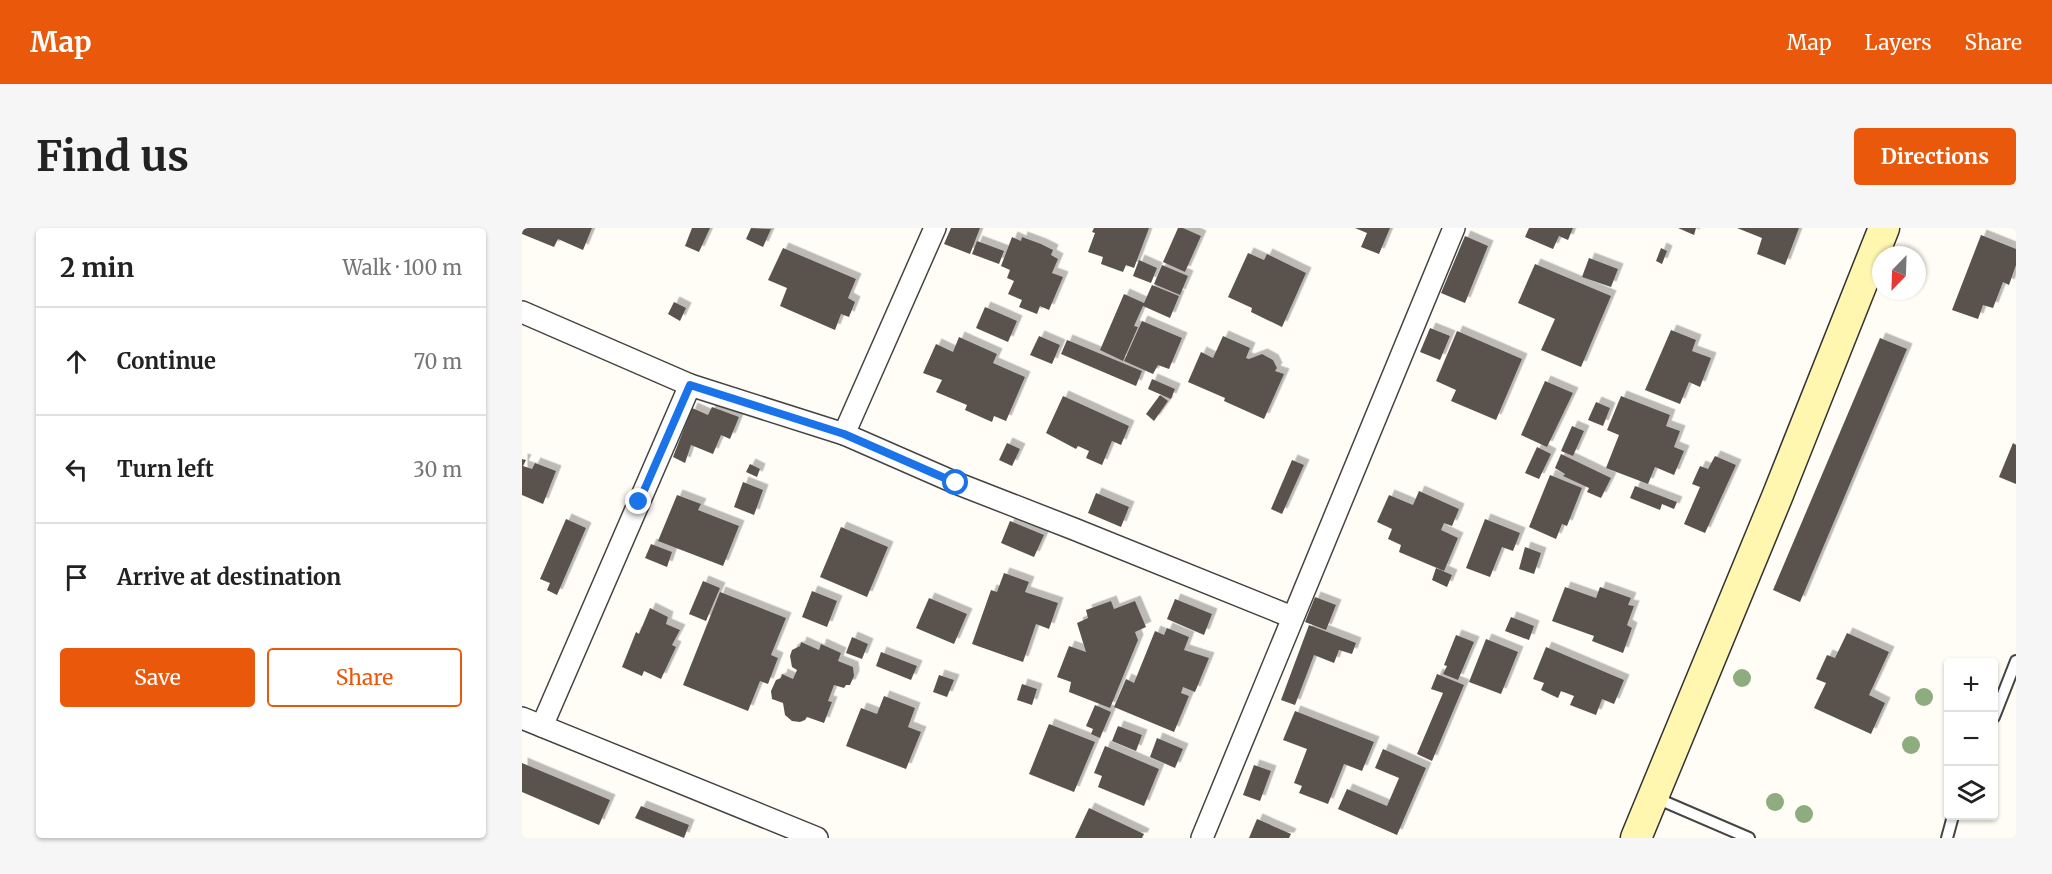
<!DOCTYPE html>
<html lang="en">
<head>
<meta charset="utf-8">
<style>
	body { margin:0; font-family:Merriweather,serif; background:#f6f6f6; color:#222 }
	.controls { position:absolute; right:18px; bottom:18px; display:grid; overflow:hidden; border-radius:6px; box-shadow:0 2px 4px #0004 }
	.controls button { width:54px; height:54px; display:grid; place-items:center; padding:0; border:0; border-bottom:2px solid #e0e0e0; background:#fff; color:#222; font:30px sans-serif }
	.compass { position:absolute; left:1350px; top:18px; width:54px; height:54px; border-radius:50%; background:#fff; box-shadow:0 2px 4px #0004; rotate:203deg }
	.stop { position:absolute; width:18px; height:18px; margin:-14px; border:4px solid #1a73e8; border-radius:50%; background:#fff }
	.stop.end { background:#1a73e8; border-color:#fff; box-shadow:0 2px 6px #0008 }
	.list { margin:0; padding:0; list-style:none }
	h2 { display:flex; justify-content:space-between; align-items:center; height:78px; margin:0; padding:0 24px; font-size:26px }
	h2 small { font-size:20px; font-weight:400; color:#767676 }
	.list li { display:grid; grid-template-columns:39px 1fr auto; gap:18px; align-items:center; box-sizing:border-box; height:108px; padding:0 24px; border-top:2px solid #e0e0e0 }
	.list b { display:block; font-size:22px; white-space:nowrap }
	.list em { font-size:20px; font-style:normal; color:#767676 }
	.actions { display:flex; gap:12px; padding:18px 24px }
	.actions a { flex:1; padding:14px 0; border:2px solid #ea580c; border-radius:6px; text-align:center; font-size:21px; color:#ea580c }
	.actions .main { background:#ea580c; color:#fff }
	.icon { flex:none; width:33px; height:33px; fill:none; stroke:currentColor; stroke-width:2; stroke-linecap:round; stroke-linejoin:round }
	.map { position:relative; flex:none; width:1494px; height:610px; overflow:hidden; border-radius:6px }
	header { display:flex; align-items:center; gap:36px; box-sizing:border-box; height:84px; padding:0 30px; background:#ea580c; color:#fff }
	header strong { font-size:28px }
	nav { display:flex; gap:33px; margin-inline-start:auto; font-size:21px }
	.intro { display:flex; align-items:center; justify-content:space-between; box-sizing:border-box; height:144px; padding:0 36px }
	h1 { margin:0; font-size:42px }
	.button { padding:15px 27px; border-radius:6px; background:#ea580c; color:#fff; font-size:21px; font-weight:700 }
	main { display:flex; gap:36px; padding:0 36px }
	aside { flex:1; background:#fff; border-radius:6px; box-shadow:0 2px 4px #0004 }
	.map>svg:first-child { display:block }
	.building { fill:#5a524d; filter:url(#shadow) }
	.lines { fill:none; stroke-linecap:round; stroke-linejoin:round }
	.lane-casing { stroke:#444; stroke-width:14 }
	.street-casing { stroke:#444; stroke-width:24 }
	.secondary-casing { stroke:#333; stroke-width:33 }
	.lane { stroke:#fff; stroke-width:10 }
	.street { stroke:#fff; stroke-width:21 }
	.secondary { stroke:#fff6b0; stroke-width:30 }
	.tree { fill:#8dad7f }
	.route { stroke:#1a73e8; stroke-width:8 }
</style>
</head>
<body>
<header>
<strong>Map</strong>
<nav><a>Map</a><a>Layers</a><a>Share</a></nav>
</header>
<div class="intro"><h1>Find us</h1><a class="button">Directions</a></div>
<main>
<aside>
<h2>2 min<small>Walk · 100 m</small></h2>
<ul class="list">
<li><svg class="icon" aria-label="ahead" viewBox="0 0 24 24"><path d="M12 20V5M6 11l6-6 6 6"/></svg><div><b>Continue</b></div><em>70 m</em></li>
<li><svg class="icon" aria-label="left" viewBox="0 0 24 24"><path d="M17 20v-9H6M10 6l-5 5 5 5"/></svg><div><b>Turn left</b></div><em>30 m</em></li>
<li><svg class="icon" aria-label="arrive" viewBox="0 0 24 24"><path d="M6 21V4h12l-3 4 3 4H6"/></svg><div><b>Arrive at destination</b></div></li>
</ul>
<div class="actions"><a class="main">Save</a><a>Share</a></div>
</aside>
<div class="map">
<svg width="1494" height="610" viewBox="0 0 1494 610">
	<defs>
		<filter id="shadow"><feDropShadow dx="5.5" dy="-5.5" stdDeviation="0" flood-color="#0004"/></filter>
	</defs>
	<rect width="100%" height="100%" fill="#fffdf5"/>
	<g class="building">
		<path d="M0,0H70L61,22L36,11L32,19L0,6Z"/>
		<path d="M170,0H188L177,24L163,18Z"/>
		<path d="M229,0L249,1L241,19L224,11Z"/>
		<path d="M429,0H458L448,26L422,16Z"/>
		<path d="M572,0H627L612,40L604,37L601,44L579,36L581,29L566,24L573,5L570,4Z"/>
		<path d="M656,0H661L679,8L663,44L641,34Z"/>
		<path d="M833,0H868L857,26L839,19L845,5Z"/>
		<path d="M1007,0H1051L1046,12L1037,8L1031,21L1003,9Z"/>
		<path d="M1156,0H1174L1172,7Z"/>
		<path d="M1215,0H1277L1263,37L1235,26L1240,10Z"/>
		<path d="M1459,7L1494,21V37L1487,57L1481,54L1471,80L1461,77L1456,91L1430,82Z"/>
		<path d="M943,8L966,18L943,75L919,65Z"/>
		<path d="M490,9L499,13L500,9L519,16L531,22L529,27L536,31L530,45L541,49L527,82L518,78L515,86L497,79L500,72L486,66L492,53L485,50L488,42L479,38Z"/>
		<path d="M455,13L482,23L477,36L450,26Z"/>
		<path d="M261,20L334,51L326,70L333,74L327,89L319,86L313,102L258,78L265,60L246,52Z"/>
		<path d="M1139,20L1145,23L1140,36L1134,33Z"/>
		<path d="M726,25L742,32L745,26L784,45L760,99L729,84L730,80L706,69Z"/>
		<path d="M1067,30L1096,41L1089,59L1060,49Z"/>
		<path d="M617,32L635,40L629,55L611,48Z"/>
		<path d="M1013,36L1089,68L1059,139L1019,122L1033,91L996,75Z"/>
		<path d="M640,37L666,48L658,67L632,56Z"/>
		<path d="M630,57L657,68L648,90L621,78L612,98L616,99L601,133L578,122L602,66L622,75Z"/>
		<path d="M152,74L164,80L158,93L146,86Z"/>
		<path d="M463,79L495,93L486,114L454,100Z"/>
		<path d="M620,93L660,110L647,141L636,137L631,146L602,133Z"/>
		<path d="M908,100L928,108L918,132L898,124Z"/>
		<path d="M1149,102L1174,112L1170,123L1189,130L1178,159L1167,154L1158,176L1123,162Z"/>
		<path d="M935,103L1000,131L974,192L929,173L934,162L914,153Z"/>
		<path d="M517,108L538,117L530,136L508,127Z"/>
		<path d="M701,108L728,120L724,130L727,131L740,126L751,132L755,140L753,143L762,146L742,191L702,173L703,170L666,154L679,124L691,130Z"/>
		<path d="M437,109L475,126L471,135L503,149L484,193L472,188L470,194L443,182L445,177L414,164L420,152L401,145L414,116L431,124Z"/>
		<path d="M1358,110L1385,121L1278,374L1251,362Z"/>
		<path d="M545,112L620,143L614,158L539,126Z"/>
		<path d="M630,151L653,161L649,171L626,161Z"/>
		<path d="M1023,153L1051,165L1025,219L999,207Z"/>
		<path d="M638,167L646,173L632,193L624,186Z"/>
		<path d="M541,168L607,198L599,217L590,213L580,237L564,230L567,223L556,218L554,221L524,205Z"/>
		<path d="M1099,168L1148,187L1144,198L1158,203L1152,219L1162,223L1152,247L1133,239L1126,256L1084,240L1097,207L1085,202Z"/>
		<path d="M1074,174L1088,180L1081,198L1066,192Z"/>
		<path d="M190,179L217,189L208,211L199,207L191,226L169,217L163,235L151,229L170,180L186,187Z"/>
		<path d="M1050,198L1062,203L1051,228L1039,223Z"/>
		<path d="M485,215L498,221L490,238L477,232Z"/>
		<path d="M1491,215L1494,217V256L1477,249Z"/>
		<path d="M1015,219L1029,226L1017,251L1003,245Z"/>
		<path d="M1039,226L1089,250L1079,270L1065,264L1067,260L1041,248L1043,246L1033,240Z"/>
		<path d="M1193,228L1214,237L1183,305L1162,296L1178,259L1170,256L1178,238L1186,241Z"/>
		<path d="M0,231L4,232L1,238L10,241L13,235L34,243L21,276L0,267Z"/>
		<path d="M770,232L782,237L760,286L749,281Z"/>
		<path d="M228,236L238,241L235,249L224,244Z"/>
		<path d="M1028,247L1060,260L1045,298L1040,296L1034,311L1007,299Z"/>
		<path d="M221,254L241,262L232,287L212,279Z"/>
		<path d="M1113,258L1155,274L1152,281L1140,276L1138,282L1108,270Z"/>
		<path d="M897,263L937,281L930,298L922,295L919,302L936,310L922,343L877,324L879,317L866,311L870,301L855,294L867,267L891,277Z"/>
		<path d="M574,265L607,279L599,299L566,285Z"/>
		<path d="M155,267L179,276L176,282L217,298L201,338L136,313Z"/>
		<path d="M44,291L64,300L35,367L25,362L28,355L18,351Z"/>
		<path d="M963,291L998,305L991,323L980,319L968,349L944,340Z"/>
		<path d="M488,293L522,307L512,329L479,315Z"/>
		<path d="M319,299L366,319L345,369L298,349Z"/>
		<path d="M129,316L150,324L145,339L123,330Z"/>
		<path d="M1003,319L1019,325L1012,346L997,341Z"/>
		<path d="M914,340L930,347L925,359L910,352Z"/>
		<path d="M482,345L507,354L503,364L536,375L527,401L514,396L501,434L450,416L469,362L475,364Z"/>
		<path d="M181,353L198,360L184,393L167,386Z"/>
		<path d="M1043,359L1074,370L1078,359L1109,370L1106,377L1112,378L1105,397L1110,400L1101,425L1070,413L1072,408L1030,393Z"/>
		<path d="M290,363L315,373L305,399L280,389Z"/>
		<path d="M198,364L264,390L249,427L256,430L246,456L238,453L226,483L161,457Z"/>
		<path d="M793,369L814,377L804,402L783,394Z"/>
		<path d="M407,370L445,386L432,416L394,400Z"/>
		<path d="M653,371L690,386L682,407L645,391Z"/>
		<path d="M589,373L592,381L613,373L624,399L613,404L616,412L588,480L547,464L549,454L535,449L547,418L564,424L555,395L566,390L564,382Z"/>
		<path d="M128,380L146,389L144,396L158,402L150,417L154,419L139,451L122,443L120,448L100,439L114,404L117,406Z"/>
		<path d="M989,389L1012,398L1007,412L983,403Z"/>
		<path d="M787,397L834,415L830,426L817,422L812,435L792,427L773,477L759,472Z"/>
		<path d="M645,400L667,409L662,422L687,430L673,464L661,459L659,465L667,468L652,504L592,479L604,451L612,455L633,403L642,407Z"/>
		<path d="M1325,405L1367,424L1347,467L1363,475L1349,506L1292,480L1304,455L1294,451L1305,427L1313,430Z"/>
		<path d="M934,407L952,414L936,452L921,446L925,438L922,437Z"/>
		<path d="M330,409L346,416L340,431L324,425Z"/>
		<path d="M964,411L996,424L979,466L947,454Z"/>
		<path d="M279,414L297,422L299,416L319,425L316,433L331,439L332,448L328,457H324L322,460L312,457L306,473L310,474L302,495L285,489L283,492L278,494L270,493L263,487L261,475L250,471L249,463L254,452L259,450L260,446L271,451L275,442L270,439L268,428L270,422L278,418Z"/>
		<path d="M1024,419L1102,452L1092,476L1080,471L1074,487L1048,477L1052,468L1039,463L1036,470L1019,462L1022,455L1011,451Z"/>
		<path d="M359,424L395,438L389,452L354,438Z"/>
		<path d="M915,446L942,457L910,533L895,526L921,465L909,461Z"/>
		<path d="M417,447L432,452L425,469L411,464Z"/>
		<path d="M500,456L515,461L510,477L495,472Z"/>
		<path d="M362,468L393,480L386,499L399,504L384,541L324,518L339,480L355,486Z"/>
		<path d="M573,477L589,484L578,510L569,506L571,501L564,498Z"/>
		<path d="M773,483L852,514L840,543L822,536L806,576L777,565L780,558L772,555L785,521L761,512Z"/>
		<path d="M527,496L573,514L552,564L507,546Z"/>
		<path d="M596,498L620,507L614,523L590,513Z"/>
		<path d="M635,510L661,521L653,540L628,529Z"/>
		<path d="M583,518L637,541L622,578L576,559L580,548L572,545Z"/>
		<path d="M861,521L904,540L875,607L816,581L825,561L865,578L877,550L853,540Z"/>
		<path d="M0,535L88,572L77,597L0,564Z"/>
		<path d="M732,537L749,543L738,573L721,567Z"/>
		<path d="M119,578L167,597L162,610L113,590Z"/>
		<path d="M567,580L622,606L620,610H553Z"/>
		<path d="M735,591L769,606L767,610H727Z"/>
	</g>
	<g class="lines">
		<g class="lane-casing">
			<g id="lane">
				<path d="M1472,489L1494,433"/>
				<path d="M1134,570L1227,610"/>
				<path d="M1425,610L1431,588"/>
			</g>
		</g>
		<g class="street-casing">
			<g id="street">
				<path d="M0,84L168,157L322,206L434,255L552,301L770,389"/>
				<path d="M322,206L413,0"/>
				<path d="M0,490L295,610"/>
				<path d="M20,498L168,157"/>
				<path d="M680,610L932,0"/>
			</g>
		</g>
		<g class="secondary-casing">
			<path id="secondary" d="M1114,610L1255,269L1362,0"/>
		</g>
		<use href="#lane" class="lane"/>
		<use href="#street" class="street"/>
		<use href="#secondary" class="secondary"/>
	</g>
	<g class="tree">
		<circle cx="1220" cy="450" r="9"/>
		<circle cx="1402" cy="469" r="9"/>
		<circle cx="1389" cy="517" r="9"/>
		<circle cx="1253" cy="574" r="9"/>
		<circle cx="1282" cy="586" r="9"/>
	</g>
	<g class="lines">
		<path class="route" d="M117,274L168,157L322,206L434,255"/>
	</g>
</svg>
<div class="controls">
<button>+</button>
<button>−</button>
<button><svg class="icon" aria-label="layers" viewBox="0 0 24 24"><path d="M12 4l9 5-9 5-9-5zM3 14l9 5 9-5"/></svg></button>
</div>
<svg class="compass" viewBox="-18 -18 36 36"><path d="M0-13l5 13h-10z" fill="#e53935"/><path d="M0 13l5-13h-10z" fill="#767676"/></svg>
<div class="stop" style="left:434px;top:255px"></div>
<div class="stop end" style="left:117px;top:274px"></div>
</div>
</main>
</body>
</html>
